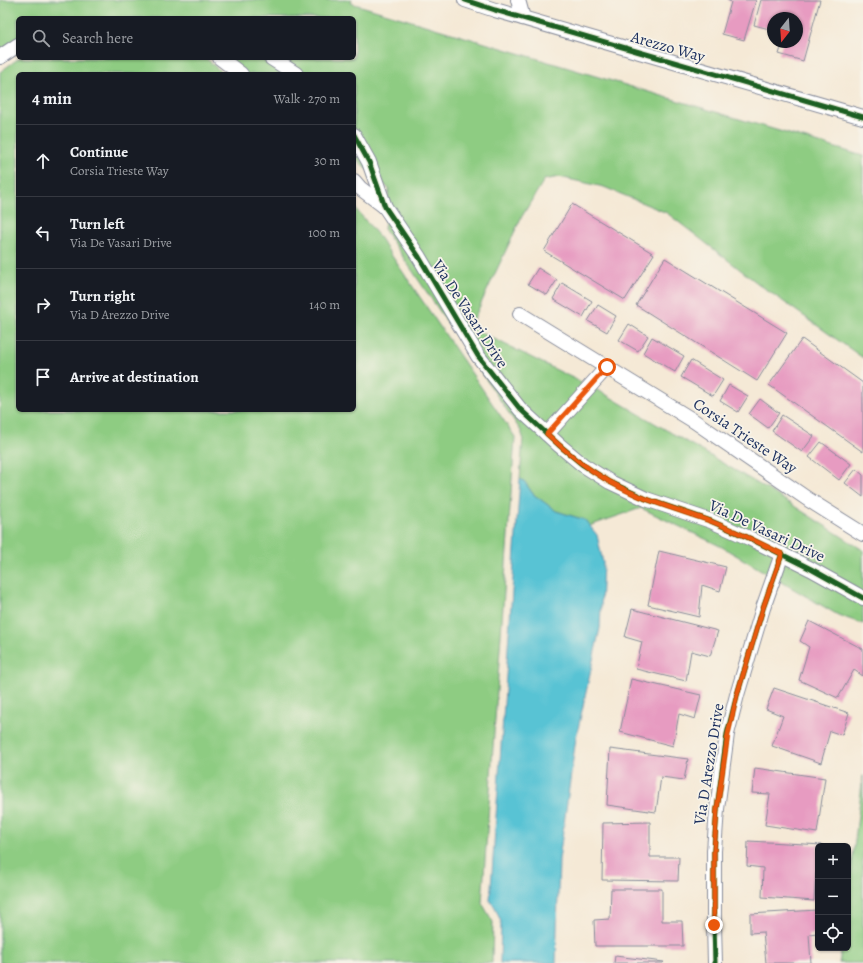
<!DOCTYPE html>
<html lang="en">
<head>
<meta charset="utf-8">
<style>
	body { margin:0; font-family:Alegreya,serif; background:#20242c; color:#f1f3f6 }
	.controls { position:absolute; right:12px; bottom:12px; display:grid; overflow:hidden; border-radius:6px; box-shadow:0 1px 3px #0004 }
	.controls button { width:36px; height:36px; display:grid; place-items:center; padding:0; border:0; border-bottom:1px solid #363941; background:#171b24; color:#f1f3f6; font:20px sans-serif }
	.compass { position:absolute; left:767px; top:12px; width:36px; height:36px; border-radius:50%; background:#171b24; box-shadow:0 1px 3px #0004; rotate:197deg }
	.stop { position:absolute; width:12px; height:12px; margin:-9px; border:3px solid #ea580c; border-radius:50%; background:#fff }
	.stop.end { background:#ea580c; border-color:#fff; box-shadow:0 1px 4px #0008 }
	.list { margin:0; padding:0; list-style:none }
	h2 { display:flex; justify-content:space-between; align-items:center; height:52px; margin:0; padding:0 16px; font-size:17px }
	h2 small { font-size:13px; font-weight:400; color:#9ea1a6 }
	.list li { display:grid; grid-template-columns:26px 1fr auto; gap:12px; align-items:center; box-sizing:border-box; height:72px; padding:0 16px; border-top:1px solid #363941 }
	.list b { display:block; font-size:15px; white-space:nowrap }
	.list p { margin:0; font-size:13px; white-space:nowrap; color:#9ea1a6 }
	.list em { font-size:13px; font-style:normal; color:#9ea1a6 }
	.icon { flex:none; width:22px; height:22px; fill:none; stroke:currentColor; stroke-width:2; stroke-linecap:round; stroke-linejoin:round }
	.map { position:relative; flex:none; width:863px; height:963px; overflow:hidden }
	.search { position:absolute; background:#171b24; box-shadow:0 1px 3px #0004; left:16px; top:16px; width:340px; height:44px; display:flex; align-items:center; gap:10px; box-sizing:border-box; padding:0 14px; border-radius:6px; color:#9ea1a6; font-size:15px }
	.panel { position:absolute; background:#171b24; box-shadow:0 1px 3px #0004; left:16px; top:72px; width:340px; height:340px; border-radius:6px }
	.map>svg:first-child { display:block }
	.green { fill:#8ecc82; stroke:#547e70 }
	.water { fill:#59c3d4; stroke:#3a7999 }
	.building { fill:#e79bc1 }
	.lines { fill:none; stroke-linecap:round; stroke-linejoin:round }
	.street-casing { stroke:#888c9a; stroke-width:16 }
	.street { stroke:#fff; stroke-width:14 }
	.cycleway-casing { stroke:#f7f3e8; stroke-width:8 }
	.cycleway { stroke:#1b5e20; stroke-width:5 }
	.route { stroke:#ea580c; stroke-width:5 }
	.labels { text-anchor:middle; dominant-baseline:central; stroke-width:3.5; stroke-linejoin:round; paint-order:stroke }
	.street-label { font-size:16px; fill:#1b2f5e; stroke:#f7f3e8 }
</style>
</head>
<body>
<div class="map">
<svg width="863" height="963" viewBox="0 0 863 963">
	<rect width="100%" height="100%" fill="#f7f3e8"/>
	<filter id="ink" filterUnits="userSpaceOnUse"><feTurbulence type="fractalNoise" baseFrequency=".025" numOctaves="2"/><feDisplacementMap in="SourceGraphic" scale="8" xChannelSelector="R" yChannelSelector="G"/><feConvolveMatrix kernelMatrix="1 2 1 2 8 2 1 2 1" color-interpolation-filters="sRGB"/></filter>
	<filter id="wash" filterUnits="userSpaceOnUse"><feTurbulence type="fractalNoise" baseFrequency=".012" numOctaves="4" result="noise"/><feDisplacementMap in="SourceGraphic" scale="16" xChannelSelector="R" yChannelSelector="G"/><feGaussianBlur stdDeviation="0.9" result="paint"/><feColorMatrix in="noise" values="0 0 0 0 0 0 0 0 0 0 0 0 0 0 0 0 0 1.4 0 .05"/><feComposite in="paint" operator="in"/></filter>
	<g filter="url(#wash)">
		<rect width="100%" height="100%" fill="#f5e9d6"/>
		<g class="green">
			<path d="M0,0H352L351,3L863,156V358L760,285L667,213L604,187L559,177L544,180L521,218L470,327L605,394L772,492L863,550V624L838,615L722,547L641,508L589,526L585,520L556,511L533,494L524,481L520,479L523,437L521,431L384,229L389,189L354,157V74H245L219,58H354V18H18V49L0,62Z"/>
			<path d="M19,58H206L223,74H18V410H354V207L377,234L515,437L482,903L493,922L492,963H0V72Z"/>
			<path d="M863,775V963H839L842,948H848V897Z"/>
		</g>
		<path class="water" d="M520,479L524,481L533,494L556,511L585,520L597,535L603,563L600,628L576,738L559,859L556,963H500L501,922L495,907L490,901Z"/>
		<g id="blocks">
			<g class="building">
				<path d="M727,0H756L744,40L722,34L731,2Z"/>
				<path d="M761,0H820L803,61L779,54L783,42H797V18H773V30L754,25Z"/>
				<path d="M572,204L654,254L625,300L544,251Z"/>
				<path d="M665,258L787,333L757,381L636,305Z"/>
				<path d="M538,268L557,280L547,295L528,284Z"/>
				<path d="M562,283L592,301L583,317L553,299Z"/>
				<path d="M598,305L616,316L607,332L588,321Z"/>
				<path d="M629,324L648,336L638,351L619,340Z"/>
				<path d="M652,337L684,356L675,372L643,353Z"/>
				<path d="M802,339L863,383V452L769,385Z"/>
				<path d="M691,360L723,380L713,396L681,377Z"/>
				<path d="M729,385L748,396L738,412L720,401Z"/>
				<path d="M760,399L779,413L768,428L749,414Z"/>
				<path d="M782,415L814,436L802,452L772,431Z"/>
				<path d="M821,442L851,464L839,480L809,457Z"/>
				<path d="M856,469L863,475V497L845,483Z"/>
				<path d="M659,551L726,567L720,591L702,585L699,617L648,605Z"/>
				<path d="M632,609L718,631L710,656L691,651L686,681L636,669L642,642L625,637Z"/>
				<path d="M809,621L863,649V676L854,670L838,698L799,680L809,647L800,641Z"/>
				<path d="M631,679L701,695L695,719L679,714L673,746L620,732Z"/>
				<path d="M774,688L849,713L842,735L830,731L821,763L772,746L783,716L766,709Z"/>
				<path d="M610,749L688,759L684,780L661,777L656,812L607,805Z"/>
				<path d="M755,768L825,778L817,833L765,825L770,794L752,793Z"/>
				<path d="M650,822V857H679L678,881L602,880L603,823Z"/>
				<path d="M748,841L823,845V846H818V873H816L814,901L762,897L763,868L747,866Z"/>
				<path d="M611,889H662V921H682L683,946H595L594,920L610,919Z"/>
				<path d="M817,910V933L809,934L811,963H766L763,932L750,933V914Z"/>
				<path d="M615,956L664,962L663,963H614Z"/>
			</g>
		</g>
	</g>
	<g filter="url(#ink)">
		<use href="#blocks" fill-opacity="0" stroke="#888c9a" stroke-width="1"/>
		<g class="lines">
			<g class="street-casing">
				<g id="street">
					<path d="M465,0L495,10L863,117"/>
					<path d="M518,0L523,18"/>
					<path d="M0,57L18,45"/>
					<path d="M220,58L241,74"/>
					<path d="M271,58L296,74"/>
					<path d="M354,135L369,162L385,207L419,257L478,356L520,409L559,445L583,465L610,482L646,499L711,521L749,538L811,569L863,598"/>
					<path d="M354,181L360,188L385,207"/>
					<path d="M520,314L694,421L809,500L863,534"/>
					<path d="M547,434L607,367"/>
					<path d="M715,963L714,925V851L717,809L727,734L737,695L763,608L782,554"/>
				</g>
			</g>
			<use href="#street" class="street"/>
			<g class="cycleway-casing">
				<g id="cycleway">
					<path d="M465,0L495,10L863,117"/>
					<path d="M354,135L369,162L385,207L419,257L478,356L520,409L559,445L583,465L610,482L646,499L711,521L749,538L811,569L863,598"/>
					<path d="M715,963L714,925V851L717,809L727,734L737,695L763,608L782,554"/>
				</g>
			</g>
			<use href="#cycleway" class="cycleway"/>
		</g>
	</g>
	<g class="lines" filter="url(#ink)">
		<path class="route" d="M607,367L547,434C566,452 587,469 610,482C642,500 676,509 710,521C734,530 758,542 782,554L763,608L737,695L728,734L717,809L714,851V925"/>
	</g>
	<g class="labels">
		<g class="street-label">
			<text transform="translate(668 47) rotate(16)">Arezzo Way</text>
			<text transform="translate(470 314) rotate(57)">Via De Vasari Drive</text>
			<text transform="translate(745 436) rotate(34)">Corsia Trieste Way</text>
			<text transform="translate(767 531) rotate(25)">Via De Vasari Drive</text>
			<text transform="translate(709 764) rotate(-81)">Via D Arezzo Drive</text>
		</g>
	</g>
</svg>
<div class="controls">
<button>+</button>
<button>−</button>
<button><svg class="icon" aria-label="locate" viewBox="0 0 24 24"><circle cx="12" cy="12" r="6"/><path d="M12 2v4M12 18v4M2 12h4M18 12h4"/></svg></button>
</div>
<svg class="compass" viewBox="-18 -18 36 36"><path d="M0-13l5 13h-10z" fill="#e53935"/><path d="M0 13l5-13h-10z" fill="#9ea1a6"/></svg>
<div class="stop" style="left:607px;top:367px"></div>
<div class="stop end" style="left:714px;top:925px"></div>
<div class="search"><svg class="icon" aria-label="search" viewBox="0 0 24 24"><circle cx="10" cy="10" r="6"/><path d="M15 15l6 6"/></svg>Search here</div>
<section class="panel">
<h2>4 min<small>Walk · 270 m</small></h2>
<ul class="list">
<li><svg class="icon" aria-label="ahead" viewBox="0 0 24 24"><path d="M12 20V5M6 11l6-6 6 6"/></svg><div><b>Continue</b><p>Corsia Trieste Way</p></div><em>30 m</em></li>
<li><svg class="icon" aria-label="left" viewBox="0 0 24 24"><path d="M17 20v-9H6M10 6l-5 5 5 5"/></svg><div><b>Turn left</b><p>Via De Vasari Drive</p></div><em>100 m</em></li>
<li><svg class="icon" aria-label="right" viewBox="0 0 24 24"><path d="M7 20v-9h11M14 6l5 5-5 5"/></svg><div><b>Turn right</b><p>Via D Arezzo Drive</p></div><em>140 m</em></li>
<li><svg class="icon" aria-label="arrive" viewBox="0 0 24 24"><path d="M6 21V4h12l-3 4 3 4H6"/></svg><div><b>Arrive at destination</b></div></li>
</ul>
</section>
</div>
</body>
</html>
